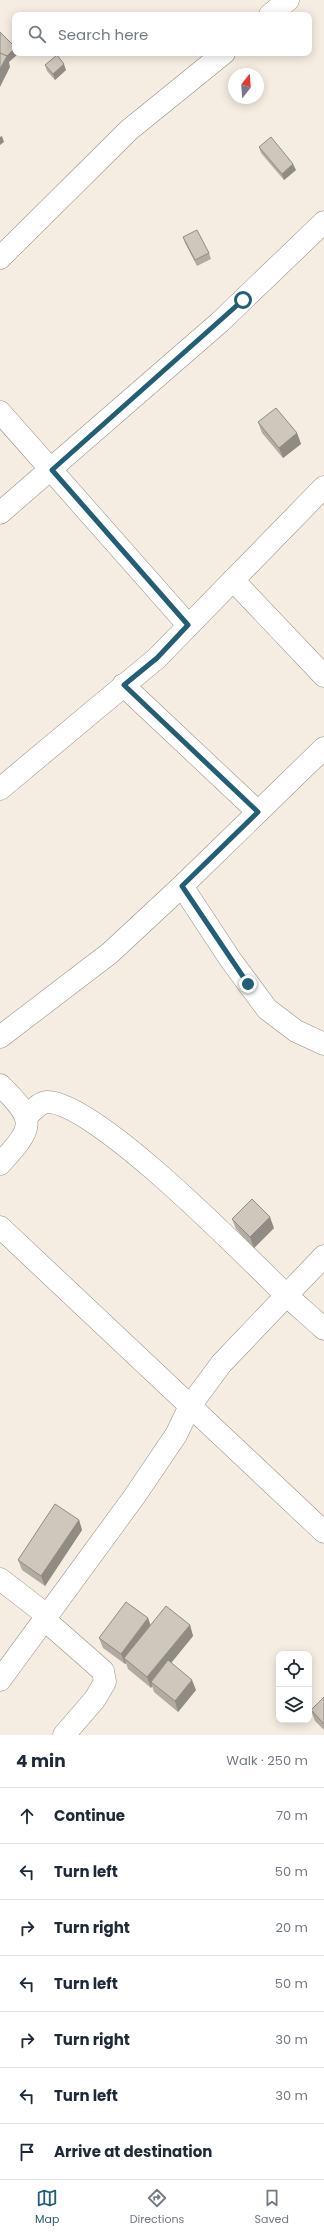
<!DOCTYPE html>
<html lang="en">
<head>
<meta charset="utf-8">
<style>
	body { margin:0; font-family:Poppins,sans-serif; background:#f6f6f7; color:#1f2937 }
	.controls { position:absolute; right:12px; bottom:12px; display:grid; overflow:hidden; border-radius:8px; box-shadow:0 2px 10px #0003 }
	.controls button { width:36px; height:36px; display:grid; place-items:center; padding:0; border:0; border-bottom:1px solid #e0e1e3; background:#fff; color:#1f2937; font:20px sans-serif }
	.compass { position:absolute; left:228px; top:68px; width:36px; height:36px; border-radius:50%; background:#fff; box-shadow:0 2px 10px #0003; rotate:17deg }
	.stop { position:absolute; width:12px; height:12px; margin:-9px; border:3px solid #235e77; border-radius:50%; background:#fff }
	.stop.end { background:#235e77; border-color:#fff; box-shadow:0 1px 4px #0008 }
	.list { margin:0; padding:0; list-style:none }
	h2 { display:flex; justify-content:space-between; align-items:center; height:52px; margin:0; padding:0 16px; font-size:17px }
	h2 small { font-size:13px; font-weight:400; color:#747a83 }
	.list li { display:grid; grid-template-columns:26px 1fr auto; gap:12px; align-items:center; box-sizing:border-box; height:56px; padding:0 16px; border-top:1px solid #e0e1e3 }
	.list b { display:block; font-size:15px; white-space:nowrap }
	.list em { font-size:13px; font-style:normal; color:#747a83 }
	.icon { flex:none; width:22px; height:22px; fill:none; stroke:currentColor; stroke-width:2; stroke-linecap:round; stroke-linejoin:round }
	.map { position:relative; flex:none; width:324px; height:1735px; overflow:hidden }
	.search { position:absolute; background:#fff; box-shadow:0 2px 10px #0003; left:12px; right:12px; top:12px; height:44px; display:flex; align-items:center; gap:10px; box-sizing:border-box; padding:0 14px; border-radius:8px; color:#747a83; font-size:15px }
	.sheet { height:444px; background:#fff }
	nav { display:flex; justify-content:space-around; align-items:center; box-sizing:border-box; height:56px; border-top:1px solid #e0e1e3; background:#fff; font-size:11px; color:#747a83 }
	nav a { display:grid; justify-items:center; gap:2px }
	nav .on { color:#235e77 }
	.map>svg:first-child { display:block }
	.lines { fill:none; stroke-linecap:round; stroke-linejoin:round }
	.street-casing { stroke:#958d82; stroke-width:23 }
	.street { stroke:#fff; stroke-width:22 }
	.wall { fill:#b1aba1 }
	.shaded-wall { fill:#908b83 }
	.building { fill:#cec7bb; stroke:#908b83 }
	.route { stroke:#235e77; stroke-width:5 }
</style>
</head>
<body>
<div class="map">
<svg width="324" height="1735" viewBox="0 0 324 1735">
	<rect width="100%" height="100%" fill="#f5ede1"/>
	<g class="lines">
		<g class="street-casing">
			<g id="street">
				<path d="M270,15L288,0"/>
				<path d="M0,258L129,130L224,53"/>
				<path d="M0,412L188,625"/>
				<path d="M0,513L220,322L324,222"/>
				<path d="M233,580L324,676"/>
				<path d="M123,685L258,812"/>
				<path d="M0,789L157,658L324,487"/>
				<path d="M182,886L230,959L267,1009L296,1031L324,1044"/>
				<path d="M0,1037L110,953L182,886L324,748"/>
				<path d="M0,1085C37,1121 34,1127 0,1164"/>
				<path d="M27,1116C33,1111 38,1103 47,1102C95,1101 246,1256 285,1294C298,1306 311,1317 324,1329"/>
				<path d="M0,1227L324,1532"/>
				<path d="M0,1579L48,1616"/>
				<path d="M45,1620L103,1671L105,1682L95,1699L64,1735"/>
				<path d="M0,1680L134,1497L176,1435L190,1406L221,1364L324,1256"/>
			</g>
		</g>
		<use href="#street" class="street"/>
	</g>
	<g class="wall">
		<path d="M45,65L66,70L55,80L47,71Z"/>
		<path d="M259,147L296,170L284,180L261,153Z"/>
		<path d="M183,237L209,253L211,259L197,266L185,243Z"/>
		<path d="M258,422L297,433L301,444L283,458L262,433Z"/>
		<path d="M232,1219L274,1228L254,1248L236,1229Z"/>
		<path d="M79,1520L82,1530L45,1586L22,1570L18,1560Z"/>
		<path d="M148,1618L150,1626L190,1625L193,1636L171,1663L196,1690L178,1712L154,1692L152,1686L151,1688L128,1669L126,1663L125,1664L103,1648L99,1638Z"/>
		<path d="M324,1698V1730L315,1721L311,1710Z"/>
	</g>
	<g class="shaded-wall">
		<path d="M15,48V53H17L18,54L9,62L10,67L0,87V69L7,56Z"/>
		<path d="M64,64L66,70L55,80L53,74Z"/>
		<path d="M2,136L4,142L0,145V137Z"/>
		<path d="M293,164L296,170L284,180L282,174Z"/>
		<path d="M297,433L301,444L283,458L279,448Z"/>
		<path d="M270,1217L274,1228L254,1248L250,1237Z"/>
		<path d="M79,1520L82,1530L45,1586L41,1576Z"/>
		<path d="M148,1618L152,1629L124,1658L126,1663L125,1664L121,1654Z"/>
		<path d="M190,1625L193,1636L154,1684L151,1682L152,1686L151,1688L147,1677Z"/>
		<path d="M192,1680L196,1690L178,1712L175,1701Z"/>
	</g>
	<g class="building">
		<path d="M0,32L15,47V48L6,57L7,56L0,53Z"/>
		<path d="M0,53L7,56L0,69Z"/>
		<path d="M57,55L64,64L53,74L45,65Z"/>
		<path d="M271,137L293,164L282,174L259,147Z"/>
		<path d="M197,230L209,253L195,260L183,237Z"/>
		<path d="M276,408L297,433L279,448L258,422Z"/>
		<path d="M252,1199L270,1217L250,1237L232,1219Z"/>
		<path d="M55,1504L79,1520L41,1576L18,1560Z"/>
		<path d="M126,1602L148,1618L121,1654L99,1638Z"/>
		<path d="M166,1606L190,1625L147,1677L124,1658Z"/>
		<path d="M168,1660L192,1680L175,1701L151,1682Z"/>
		<path d="M324,1697V1724L311,1710Z"/>
	</g>
	<g class="lines">
		<path class="route" d="M243,300L52,470L188,625L157,658L124,685L258,812L182,886L248,984"/>
	</g>
</svg>
<div class="controls">
<button><svg class="icon" aria-label="locate" viewBox="0 0 24 24"><circle cx="12" cy="12" r="6"/><path d="M12 2v4M12 18v4M2 12h4M18 12h4"/></svg></button>
<button><svg class="icon" aria-label="layers" viewBox="0 0 24 24"><path d="M12 4l9 5-9 5-9-5zM3 14l9 5 9-5"/></svg></button>
</div>
<svg class="compass" viewBox="-18 -18 36 36"><path d="M0-13l5 13h-10z" fill="#e53935"/><path d="M0 13l5-13h-10z" fill="#747a83"/></svg>
<div class="stop" style="left:243px;top:300px"></div>
<div class="stop end" style="left:248px;top:984px"></div>
<div class="search"><svg class="icon" aria-label="search" viewBox="0 0 24 24"><circle cx="10" cy="10" r="6"/><path d="M15 15l6 6"/></svg>Search here</div>
</div>
<section class="sheet">
<h2>4 min<small>Walk · 250 m</small></h2>
<ul class="list">
<li><svg class="icon" aria-label="ahead" viewBox="0 0 24 24"><path d="M12 20V5M6 11l6-6 6 6"/></svg><div><b>Continue</b></div><em>70 m</em></li>
<li><svg class="icon" aria-label="left" viewBox="0 0 24 24"><path d="M17 20v-9H6M10 6l-5 5 5 5"/></svg><div><b>Turn left</b></div><em>50 m</em></li>
<li><svg class="icon" aria-label="right" viewBox="0 0 24 24"><path d="M7 20v-9h11M14 6l5 5-5 5"/></svg><div><b>Turn right</b></div><em>20 m</em></li>
<li><svg class="icon" aria-label="left" viewBox="0 0 24 24"><path d="M17 20v-9H6M10 6l-5 5 5 5"/></svg><div><b>Turn left</b></div><em>50 m</em></li>
<li><svg class="icon" aria-label="right" viewBox="0 0 24 24"><path d="M7 20v-9h11M14 6l5 5-5 5"/></svg><div><b>Turn right</b></div><em>30 m</em></li>
<li><svg class="icon" aria-label="left" viewBox="0 0 24 24"><path d="M17 20v-9H6M10 6l-5 5 5 5"/></svg><div><b>Turn left</b></div><em>30 m</em></li>
<li><svg class="icon" aria-label="arrive" viewBox="0 0 24 24"><path d="M6 21V4h12l-3 4 3 4H6"/></svg><div><b>Arrive at destination</b></div></li>
</ul>
</section>
<nav>
<a class="on"><svg class="icon" aria-label="map" viewBox="0 0 24 24"><path d="M3 6l6-2 6 2 6-2v14l-6 2-6-2-6 2zM9 4v14M15 6v14"/></svg>Map</a>
<a><svg class="icon" aria-label="directions" viewBox="0 0 24 24"><path d="M12 3l9 9-9 9-9-9zM9 14v-3h6M13 9l2 2-2 2"/></svg>Directions</a>
<a><svg class="icon" aria-label="saved" viewBox="0 0 24 24"><path d="M7 4h10v16l-5-4-5 4z"/></svg>Saved</a>
</nav>
</body>
</html>
